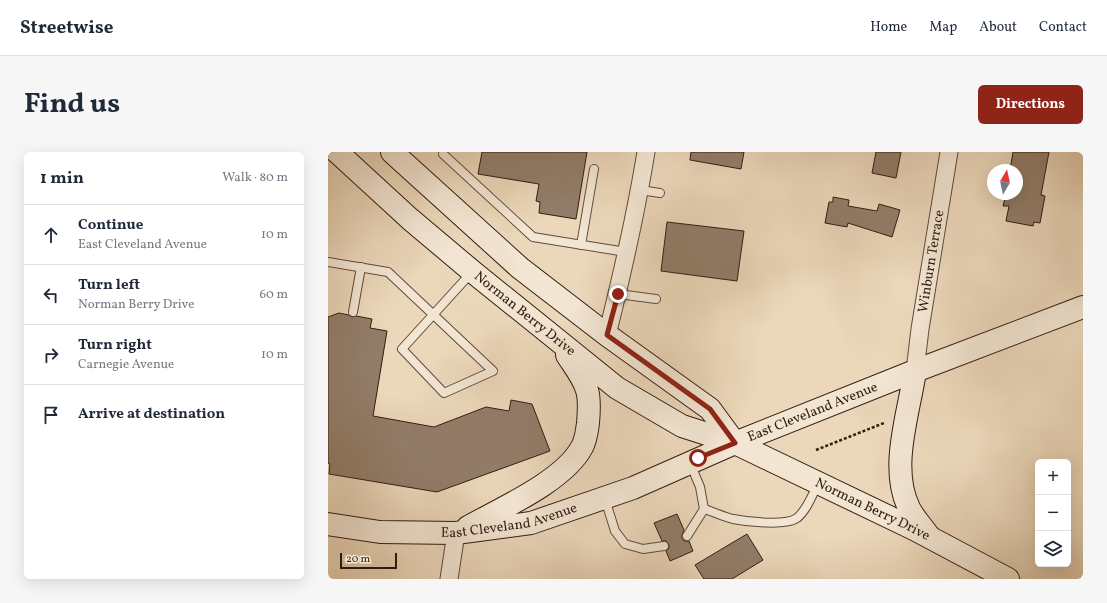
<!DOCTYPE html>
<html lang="en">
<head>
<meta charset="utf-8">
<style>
	body { margin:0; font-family:Vollkorn,serif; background:#f6f6f7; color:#1f2937 }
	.controls { position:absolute; right:12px; bottom:12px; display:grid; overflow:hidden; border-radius:6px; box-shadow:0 4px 16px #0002 }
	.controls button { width:36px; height:36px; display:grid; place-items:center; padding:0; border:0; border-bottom:1px solid #e0e1e3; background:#fff; color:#1f2937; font:20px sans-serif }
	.compass { position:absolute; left:659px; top:12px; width:36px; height:36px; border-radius:50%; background:#fff; box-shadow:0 4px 16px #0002; rotate:9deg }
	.scale { position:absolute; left:12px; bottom:10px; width:57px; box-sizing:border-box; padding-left:4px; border:2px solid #321b11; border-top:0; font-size:11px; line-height:14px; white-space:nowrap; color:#321b11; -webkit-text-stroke:3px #f2e5d2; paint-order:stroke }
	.stop { position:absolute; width:12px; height:12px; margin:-9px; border:3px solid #8f2418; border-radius:50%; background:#fff }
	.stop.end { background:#8f2418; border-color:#fff; box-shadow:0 1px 4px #0008 }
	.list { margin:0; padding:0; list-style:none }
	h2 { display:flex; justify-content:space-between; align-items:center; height:52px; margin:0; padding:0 16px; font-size:17px }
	h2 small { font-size:13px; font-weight:400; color:#747a83 }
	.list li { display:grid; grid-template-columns:26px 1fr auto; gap:12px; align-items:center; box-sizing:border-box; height:60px; padding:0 16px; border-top:1px solid #e0e1e3 }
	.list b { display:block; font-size:15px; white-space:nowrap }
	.list p { margin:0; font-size:13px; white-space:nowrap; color:#747a83 }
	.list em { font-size:13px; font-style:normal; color:#747a83 }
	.icon { flex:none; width:22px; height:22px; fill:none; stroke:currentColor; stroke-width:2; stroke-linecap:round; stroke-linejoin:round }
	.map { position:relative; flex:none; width:755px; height:427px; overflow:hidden; border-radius:6px }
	header { display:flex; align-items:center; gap:24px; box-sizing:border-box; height:56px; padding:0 20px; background:#fff; border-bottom:1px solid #e0e1e3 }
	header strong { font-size:19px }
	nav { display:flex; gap:22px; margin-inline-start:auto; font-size:14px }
	.intro { display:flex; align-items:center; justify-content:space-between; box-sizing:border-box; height:96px; padding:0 24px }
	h1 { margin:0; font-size:28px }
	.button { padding:10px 18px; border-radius:6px; background:#8f2418; color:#fff; font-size:14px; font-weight:700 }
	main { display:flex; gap:24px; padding:0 24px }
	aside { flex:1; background:#fff; border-radius:6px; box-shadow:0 4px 16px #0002 }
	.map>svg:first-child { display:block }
	.building { fill:#927d69; stroke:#321b11 }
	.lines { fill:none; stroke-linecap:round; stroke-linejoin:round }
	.service-casing { stroke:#604a3b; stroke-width:10 }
	.minor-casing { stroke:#604a3b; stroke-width:19 }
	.secondary-casing { stroke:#321b11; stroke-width:24 }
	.path { stroke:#321b11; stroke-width:2.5; stroke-dasharray:3 2; stroke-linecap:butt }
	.service { stroke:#f2e5d2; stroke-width:8 }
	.minor { stroke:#f2e5d2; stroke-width:17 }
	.secondary { stroke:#f2e5d2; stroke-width:22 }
	.route { stroke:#8f2418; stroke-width:5 }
	.labels { text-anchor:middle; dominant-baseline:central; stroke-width:3.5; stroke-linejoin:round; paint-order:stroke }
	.street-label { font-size:14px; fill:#321b11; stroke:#f2e5d2 }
</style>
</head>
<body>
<header>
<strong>Streetwise</strong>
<nav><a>Home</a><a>Map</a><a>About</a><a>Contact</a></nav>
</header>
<div class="intro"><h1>Find us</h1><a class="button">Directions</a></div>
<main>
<aside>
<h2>1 min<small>Walk · 80 m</small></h2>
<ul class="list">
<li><svg class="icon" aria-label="ahead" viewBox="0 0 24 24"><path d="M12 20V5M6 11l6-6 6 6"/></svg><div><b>Continue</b><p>East Cleveland Avenue</p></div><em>10 m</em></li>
<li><svg class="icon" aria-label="left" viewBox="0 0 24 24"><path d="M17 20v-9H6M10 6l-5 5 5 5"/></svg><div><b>Turn left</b><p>Norman Berry Drive</p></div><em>60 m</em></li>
<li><svg class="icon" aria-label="right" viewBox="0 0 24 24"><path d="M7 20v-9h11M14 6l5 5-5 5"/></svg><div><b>Turn right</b><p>Carnegie Avenue</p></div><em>10 m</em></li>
<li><svg class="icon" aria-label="arrive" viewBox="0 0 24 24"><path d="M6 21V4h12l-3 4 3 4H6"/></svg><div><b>Arrive at destination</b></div></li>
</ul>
</aside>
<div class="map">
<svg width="755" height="427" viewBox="0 0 755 427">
	<rect width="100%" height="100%" fill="#ebd7ba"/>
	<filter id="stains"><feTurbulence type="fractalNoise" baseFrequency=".005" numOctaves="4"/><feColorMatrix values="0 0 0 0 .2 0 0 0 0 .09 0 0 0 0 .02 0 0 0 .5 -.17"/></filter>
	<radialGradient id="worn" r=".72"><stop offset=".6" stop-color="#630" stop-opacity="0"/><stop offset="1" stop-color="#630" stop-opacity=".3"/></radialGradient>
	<g class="building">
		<path d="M154,0H259L248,67L211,61L212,50L208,49L211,32L150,22Z"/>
		<path d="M363,0H416L413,17L362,8Z"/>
		<path d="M548,0H573L568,26L544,21Z"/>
		<path d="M685,0H721L713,43L717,44L712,71L706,70L705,74L678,69L681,54H675L678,42H689V18H682Z"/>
		<path d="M505,45L521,48L520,54L549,59L551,52L572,58L564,85L520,71L519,75L497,71L501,50H505Z"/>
		<path d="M339,70L416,79L409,129L333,119Z"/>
		<path d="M11,161L21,163L24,165L28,164L44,167L42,176L59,179L45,264L106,275L158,255L181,259L183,248L204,252L222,299L109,340L1,322L2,312L0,311V165Z"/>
		<path d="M349,362L356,378L354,383V386L356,389H361L365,399L342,409L338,399L341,396V393L338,389H334L326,371Z"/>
		<path d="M419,382L435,408L404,427H376L367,413Z"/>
	</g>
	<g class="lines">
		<g class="service-casing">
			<g id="service">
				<path d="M115,2L205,85L298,100"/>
				<path d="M312,38L332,41"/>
				<path d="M253,93L266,17"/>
				<path d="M0,110L60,120L165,219L116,241L74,197L144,120"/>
				<path d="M290,142L328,147"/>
				<path d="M25,160L33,115"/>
				<path d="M277,347L287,379L297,392L315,397L336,394"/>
				<path d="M376,357C386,360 396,365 405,367C420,370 458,374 469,366C479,358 484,343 490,332"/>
				<path d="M359,384L376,357L372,335L362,311"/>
			</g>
		</g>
		<g class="minor-casing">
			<g id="minor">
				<path d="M279,183C294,123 308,61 318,0"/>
				<path id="s1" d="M587,219L592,177L621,0"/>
				<path d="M121,427L128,381"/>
			</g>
		</g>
		<g class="secondary-casing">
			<g id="secondary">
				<path id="s2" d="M9,0L82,67L145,120L289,236L354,274L407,291L586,377L680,427"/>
				<path d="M64,0L192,116L279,183L382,257L407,291"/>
				<path d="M587,219C581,261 561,316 581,356C585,365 594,374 600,383"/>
				<path id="s3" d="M0,372L52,380L128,381L203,371L305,336L407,291L587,219L755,155"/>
				<path d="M140,375C174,356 236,329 254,295C258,288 259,279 260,271C261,260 262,248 259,238C255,225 246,214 239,203"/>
			</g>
		</g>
		<path class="path" d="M488,298L556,271"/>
		<use href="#service" class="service"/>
		<use href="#minor" class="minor"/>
		<use href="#secondary" class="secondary"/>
	</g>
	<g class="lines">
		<path class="route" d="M290,142L279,183L382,257L407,291L370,306"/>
	</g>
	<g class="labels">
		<g class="street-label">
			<text stroke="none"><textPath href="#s1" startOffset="111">Winburn Terrace</textPath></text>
			<text stroke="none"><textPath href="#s2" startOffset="248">Norman Berry Drive</textPath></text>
			<text stroke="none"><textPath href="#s3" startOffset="507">East Cleveland Avenue</textPath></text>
			<text stroke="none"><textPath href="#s2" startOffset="650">Norman Berry Drive</textPath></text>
			<text stroke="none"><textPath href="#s3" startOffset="183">East Cleveland Avenue</textPath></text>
		</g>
	</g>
	<rect width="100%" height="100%" filter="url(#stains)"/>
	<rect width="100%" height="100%" fill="url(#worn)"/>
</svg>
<div class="controls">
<button>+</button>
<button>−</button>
<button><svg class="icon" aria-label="layers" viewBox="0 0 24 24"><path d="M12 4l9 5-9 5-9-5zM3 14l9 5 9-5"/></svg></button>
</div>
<svg class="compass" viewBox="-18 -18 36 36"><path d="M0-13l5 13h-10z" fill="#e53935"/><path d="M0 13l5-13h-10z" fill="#747a83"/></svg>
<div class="scale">20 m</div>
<div class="stop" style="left:370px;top:306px"></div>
<div class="stop end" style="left:290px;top:142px"></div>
</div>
</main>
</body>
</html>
